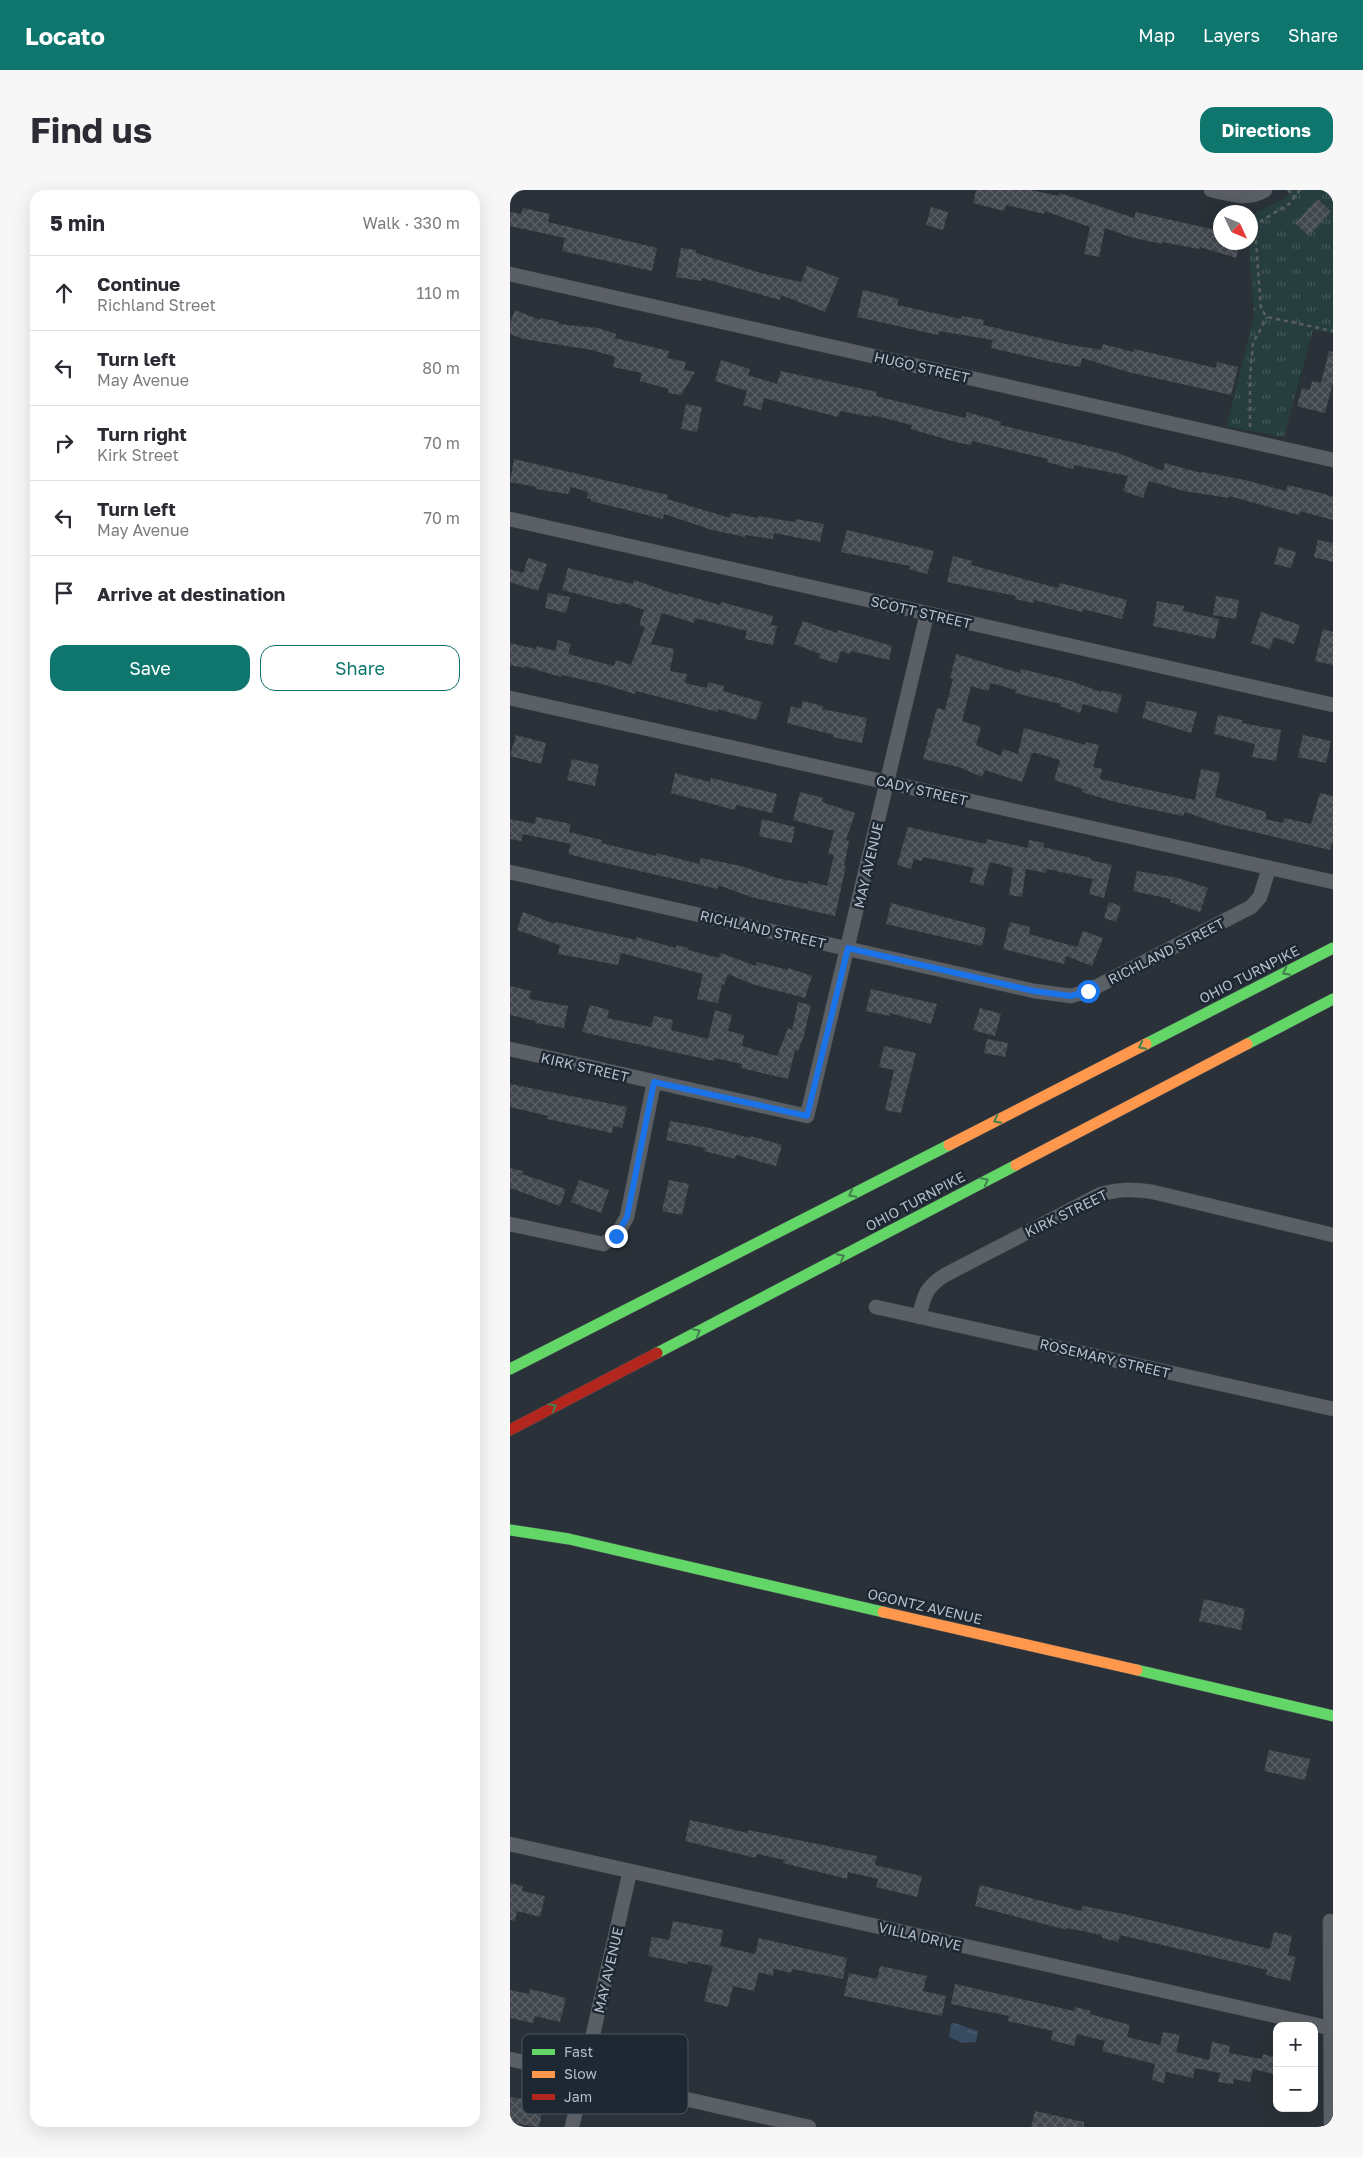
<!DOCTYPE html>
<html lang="en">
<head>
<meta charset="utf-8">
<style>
	body { margin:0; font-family:"Golos Text",sans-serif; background:#f7f7f7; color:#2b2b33 }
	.controls { position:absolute; right:15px; bottom:15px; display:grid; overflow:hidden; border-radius:10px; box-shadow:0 5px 20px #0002 }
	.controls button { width:45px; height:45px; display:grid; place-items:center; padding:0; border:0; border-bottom:1px solid #e1e1e2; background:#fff; color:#2b2b33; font:25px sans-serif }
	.compass { position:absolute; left:703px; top:15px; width:45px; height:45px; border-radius:50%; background:#fff; box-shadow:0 5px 20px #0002; rotate:134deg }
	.stop { position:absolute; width:15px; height:15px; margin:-11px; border:4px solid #1a73e8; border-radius:50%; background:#fff }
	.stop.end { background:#1a73e8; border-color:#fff; box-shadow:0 1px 5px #0008 }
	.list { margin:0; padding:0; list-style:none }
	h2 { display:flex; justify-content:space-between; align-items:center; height:65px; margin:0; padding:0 20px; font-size:21px }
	h2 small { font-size:16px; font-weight:400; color:#7c7c81 }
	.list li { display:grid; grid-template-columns:32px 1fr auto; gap:15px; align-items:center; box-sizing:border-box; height:75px; padding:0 20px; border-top:1px solid #e1e1e2 }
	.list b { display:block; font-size:19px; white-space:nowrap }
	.list p { margin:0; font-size:16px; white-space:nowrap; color:#7c7c81 }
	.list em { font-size:16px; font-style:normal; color:#7c7c81 }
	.actions { display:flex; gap:10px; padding:15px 20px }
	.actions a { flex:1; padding:11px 0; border:1px solid #0f766e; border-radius:15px; text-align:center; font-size:18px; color:#0f766e }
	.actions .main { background:#0f766e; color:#fff }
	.icon { flex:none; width:28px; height:28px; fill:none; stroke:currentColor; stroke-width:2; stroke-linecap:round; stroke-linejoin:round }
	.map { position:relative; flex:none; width:823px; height:1937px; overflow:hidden; border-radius:15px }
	header { display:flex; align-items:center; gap:30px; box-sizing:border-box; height:70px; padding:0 25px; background:#0f766e; color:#fff }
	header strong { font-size:24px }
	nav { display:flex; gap:28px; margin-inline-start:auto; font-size:18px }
	.intro { display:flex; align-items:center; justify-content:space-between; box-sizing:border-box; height:120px; padding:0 30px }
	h1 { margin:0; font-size:35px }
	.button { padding:12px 22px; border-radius:15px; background:#0f766e; color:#fff; font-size:18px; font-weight:700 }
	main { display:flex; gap:30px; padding:0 30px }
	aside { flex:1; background:#fff; border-radius:15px; box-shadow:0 5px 20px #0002 }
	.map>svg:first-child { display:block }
	.grass { fill:url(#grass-tufts) }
	.water { fill:url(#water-ripples) }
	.building { fill:url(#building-cross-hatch) }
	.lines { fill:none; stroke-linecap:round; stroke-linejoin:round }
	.street-casing { stroke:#484d53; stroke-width:15 }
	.fast-casing { stroke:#484d53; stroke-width:12 }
	.slow-casing { stroke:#484d53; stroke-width:12 }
	.jam-casing { stroke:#484d53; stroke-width:12 }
	.path { stroke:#595f63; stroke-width:2.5; stroke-dasharray:4 4; stroke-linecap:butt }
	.street { stroke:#5b6066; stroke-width:14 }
	.fast { stroke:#63d668; stroke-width:11 }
	.slow { stroke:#ff974d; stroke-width:11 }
	.jam { stroke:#b3261e; stroke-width:11 }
	.oneway { stroke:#407f4e }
	.route { stroke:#1a73e8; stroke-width:6 }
	.labels { text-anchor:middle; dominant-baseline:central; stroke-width:5; stroke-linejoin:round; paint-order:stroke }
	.street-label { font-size:14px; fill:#b5bec9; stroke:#1d2833 }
	.key { fill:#1d2833; stroke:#4b5560; stroke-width:1 }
	.key-label { font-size:14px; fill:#b5bec9 }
</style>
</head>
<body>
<header>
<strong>Locato</strong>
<nav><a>Map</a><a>Layers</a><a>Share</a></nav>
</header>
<div class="intro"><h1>Find us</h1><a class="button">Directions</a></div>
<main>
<aside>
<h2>5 min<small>Walk · 330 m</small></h2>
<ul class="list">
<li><svg class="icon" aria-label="ahead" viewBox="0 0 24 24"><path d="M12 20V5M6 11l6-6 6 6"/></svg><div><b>Continue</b><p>Richland Street</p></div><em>110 m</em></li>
<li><svg class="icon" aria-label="left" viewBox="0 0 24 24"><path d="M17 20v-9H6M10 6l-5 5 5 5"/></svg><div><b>Turn left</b><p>May Avenue</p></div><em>80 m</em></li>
<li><svg class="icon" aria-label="right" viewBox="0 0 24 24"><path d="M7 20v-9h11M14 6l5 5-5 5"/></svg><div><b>Turn right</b><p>Kirk Street</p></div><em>70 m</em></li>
<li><svg class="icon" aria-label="left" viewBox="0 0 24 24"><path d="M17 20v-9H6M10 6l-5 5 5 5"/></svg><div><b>Turn left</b><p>May Avenue</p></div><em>70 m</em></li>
<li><svg class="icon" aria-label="arrive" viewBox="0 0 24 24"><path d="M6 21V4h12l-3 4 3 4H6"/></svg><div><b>Arrive at destination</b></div></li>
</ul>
<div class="actions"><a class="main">Save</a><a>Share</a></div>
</aside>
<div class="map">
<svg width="823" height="1937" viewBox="0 0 823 1937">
	<defs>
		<pattern id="grass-tufts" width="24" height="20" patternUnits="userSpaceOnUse" patternTransform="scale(1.25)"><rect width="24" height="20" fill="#273e3f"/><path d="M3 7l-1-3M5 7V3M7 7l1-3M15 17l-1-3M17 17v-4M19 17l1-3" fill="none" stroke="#445859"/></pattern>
		<pattern id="water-ripples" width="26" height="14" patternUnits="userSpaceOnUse" patternTransform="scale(1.25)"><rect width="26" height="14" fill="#374c61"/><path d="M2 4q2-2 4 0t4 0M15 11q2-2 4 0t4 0" fill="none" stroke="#526476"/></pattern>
		<pattern id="building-cross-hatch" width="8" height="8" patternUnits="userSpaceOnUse" patternTransform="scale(1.25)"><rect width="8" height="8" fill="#41474d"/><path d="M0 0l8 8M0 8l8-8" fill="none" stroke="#5a6065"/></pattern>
	</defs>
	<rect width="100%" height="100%" fill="#2a3138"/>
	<path class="grass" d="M780,0H823V144L803,140L774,247L717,236L744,125L739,53L741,25L776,8Z"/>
	<path class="water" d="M444,1833L468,1841L466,1852L453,1853L439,1847L441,1834Z"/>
	<g class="building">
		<path d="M466,0H521L548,6L550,3L624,28L626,22L710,41V52H730L726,68L690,57L689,59L652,52V54L620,47L595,38L589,67L574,64L580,37L535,21L534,24L496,15L494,21L463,13Z"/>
		<path d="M808,9L821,22L799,46L785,33Z"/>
		<path d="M421,17L438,22L433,40L416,35Z"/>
		<path d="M13,18L40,24L38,32L147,58L142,81L52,61L55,48L0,36V22L11,24Z"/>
		<path d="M171,58L186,60V63L251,83L291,92L297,76L329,88L315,122L271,105L270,110L192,88L191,91L166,87Z"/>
		<path d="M353,100L389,109L387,115L451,129L452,126L474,130L473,135L556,154L591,160L593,154L623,162L624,159L706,178L707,172L728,177L721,205L618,182L572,168L570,177L546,173L481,158L483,150L429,141L428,145L347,127Z"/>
		<path d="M5,120L30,130L31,128L49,132L48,134L88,138L106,144L105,148L159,161L157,168L176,172L174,180L185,182L171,205L158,203L159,199L130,191L132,183L103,177L105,167L82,160L13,149L0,144V133Z"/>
		<path d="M819,161L823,162V192L815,223L787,216L792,198L800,200L802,191L811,193Z"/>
		<path d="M211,170L240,179L238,185L267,194L271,181L367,202L366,206L455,228L457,222L491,232L490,235L608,263L653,281L655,273L691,283L692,282L735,290L776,301L778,295L811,303L823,307V330L790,321L789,325L719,306V308L674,301L639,291L633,308L613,301L618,286L564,275L563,279L537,272L538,269L462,251L461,255L445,252L401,239L402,235L362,225L361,227L330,221L328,227L254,208L251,220L233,215L237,201L205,191Z"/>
		<path d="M176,214L192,217L187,242L171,239Z"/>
		<path d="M4,269L158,305L157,309L220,328L221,323L248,328V326L285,332L286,329L314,334L310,352L264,343L263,349L235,345V347L202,340L154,324L153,329L81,311V309L77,308L78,302L61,297L58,304L26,299L27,297L0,292Z"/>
		<path d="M337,340L424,361L417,384L399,379L400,376L331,362Z"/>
		<path d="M808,350L823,353V372L804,367Z"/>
		<path d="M769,357L786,362L781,378L764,374Z"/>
		<path d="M443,366L462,371L461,375L548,398L550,393L617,410L612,429L573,419L572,422L524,410L523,413L505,409L506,406L437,392Z"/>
		<path d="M18,368L37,374L28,401L0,392V379L13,383Z"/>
		<path d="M58,378L123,394L124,390L168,405V403L210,415L211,412L263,426L261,435L267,436L263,455L235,449L237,441L185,428L184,433L152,423L141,454L164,459L160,481L177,484L175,493L197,498L198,492L214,496L213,501L252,512L246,530L208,519V522L126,501L125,504L92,494L52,485L51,487L14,476V478L0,475V453L26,459L27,456L45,461L48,450L61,454L58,464L104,476L106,470L121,475L135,437L129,435L134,420L111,412V415L52,400Z"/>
		<path d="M38,403L60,407L56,423L35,418Z"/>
		<path d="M706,406L729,410L726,429L703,425Z"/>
		<path d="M647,411L674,416L673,421L709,429L705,449L643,436Z"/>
		<path d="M751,422L790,435L784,454L764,447L760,459L741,453Z"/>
		<path d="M293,431L327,443L328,440L382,456L379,470L341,461L340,464L331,461L327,473L309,468L310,464L284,454Z"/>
		<path d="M813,439L823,442V475L805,471Z"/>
		<path d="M446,464L510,483L511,479L561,491L591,502L592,500L612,505L607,523L573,514L570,523L550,516L551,514L505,503L506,500L481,493L478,501L461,496L452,531L471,537L466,555L491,566L493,559L508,564L514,538L576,555V552L589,555L583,577L592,579L590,589L685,610L691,579L710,583L705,607L756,622V629L773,633L774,628L801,634L810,603L823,606V651L820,660L710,634L675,622L673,626L605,612L572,602L573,599L544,590L550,570L526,563H522L512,592L475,580L472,587L449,577L413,569L427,518L435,520L443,489L440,488Z"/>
		<path d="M293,511L313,516L312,519L357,528L352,553L323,547L324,545L277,533L281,516L291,519Z"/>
		<path d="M637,511L687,522L681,543L632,528Z"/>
		<path d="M708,525L732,530V533L771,540L766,571L742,567L745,554L704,544Z"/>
		<path d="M6,545L36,553L31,574L0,566Z"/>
		<path d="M793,545L821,551L816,573L788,567Z"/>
		<path d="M62,569L89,575L85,596L57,590Z"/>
		<path d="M165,583L200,592L201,588L267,604L262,623L226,615L225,620L161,603Z"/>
		<path d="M290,602L313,608L312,612L345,623L336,650L339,651L334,676H336L325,726L241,707L208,695V699L86,671L58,664L61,654L13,644L11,651L0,649V629L25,634L26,627L61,634L59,642L92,650L91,653L146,666L147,663L189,674L191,668L231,676L267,688L298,694V691L317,696L324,665L318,664L324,641L283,630Z"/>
		<path d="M252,629L285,637L282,653L249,646Z"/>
		<path d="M398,637L476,654L477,649L518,658L519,650L534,653L533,657L581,668L580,670L602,675L594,708L579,704L583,689L537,679L536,683L516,679L512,707L499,705L503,678L480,672L473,696L460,692L464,678L413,667L412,671L404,669L401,679L387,675Z"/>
		<path d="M627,681L668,688L698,698L690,722L660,712L661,709L623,701Z"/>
		<path d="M599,712L611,716L606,732L594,728Z"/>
		<path d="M381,713L476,738L472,756L376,734Z"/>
		<path d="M13,722L45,734V732L126,750V747L166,758V755L178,758V760L209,768L211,763L246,776L247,772L278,780V778L302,786L295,808L242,794L218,784L214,795L212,794L208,813L187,809L193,784L111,763L108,775L48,764L50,755L7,740Z"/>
		<path d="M500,732L520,737L519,744L567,757L573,741L593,748L582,776L556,766L554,774L493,759Z"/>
		<path d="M0,796L21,801L19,809L58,816L54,838L25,833L26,831L0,825Z"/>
		<path d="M361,799L427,814L421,834L380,823V826L356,821Z"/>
		<path d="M288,812L301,815L294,845L288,861L285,860L278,889L231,878L232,874L205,868L204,871L72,842L80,815L99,820L97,828L141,837L144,826L163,830L161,840L198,849L205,820L222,825L218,841L234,845L232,856L267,866L278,838L282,840Z"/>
		<path d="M470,818L491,824L485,846L463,840Z"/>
		<path d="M477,849L498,853L495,867L474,863Z"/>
		<path d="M374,856L406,863L391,923L375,920L384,880L369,877Z"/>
		<path d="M0,894L117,917L112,938L103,936L102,943L37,929L38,926L0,917Z"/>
		<path d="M160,931L200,938L240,948L241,946L272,955L266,976L226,965L225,969L194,961L195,958L156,950Z"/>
		<path d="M0,978L13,981L12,984L56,999L50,1016L0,998Z"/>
		<path d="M69,990L99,1000L91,1023L61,1012Z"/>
		<path d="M159,990L179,994L172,1025L152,1021Z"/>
		<path d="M694,1409L735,1419L731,1440L689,1431Z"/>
		<path d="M759,1560L800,1569L795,1590L754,1581Z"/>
		<path d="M180,1630L238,1643V1640L367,1666L365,1675L412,1686L407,1707L366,1697L368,1689L338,1682L337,1689L273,1673L274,1670L247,1664L246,1668L175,1651Z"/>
		<path d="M0,1693L13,1696L12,1701L35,1706L30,1727L7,1721L5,1731L0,1730Z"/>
		<path d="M470,1695L571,1721L573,1716L619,1725L760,1759L764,1742L782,1746L778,1765L786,1767L780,1791L756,1785L757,1780L707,1768L610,1745L608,1752L592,1748V1745L557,1738V1740L465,1716Z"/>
		<path d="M163,1731L213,1740L210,1756L245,1764L249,1748L337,1768L333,1789L282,1779L281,1783L264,1779L263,1786L249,1782L244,1801L223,1796L218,1817L194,1811L203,1776L178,1771L177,1774L138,1766L142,1747L159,1750Z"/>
		<path d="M370,1776L417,1786L413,1801L436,1806L432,1826L334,1806L339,1783L367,1789Z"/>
		<path d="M445,1794L564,1821L565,1817L581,1821L580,1824L620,1835L617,1847L650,1855L653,1842L670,1845L666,1862L699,1870L702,1852L720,1856L719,1863L752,1869L753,1864L767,1868V1885L743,1879L740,1892L724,1889L723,1894L708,1892L710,1883L685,1878L683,1888L656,1882L654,1893L642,1890L645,1874L592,1861L595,1851L567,1844L564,1856L541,1850L543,1841L498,1831L499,1826L441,1814Z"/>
		<path d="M20,1799L56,1808L50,1832L25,1826L23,1833L0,1828V1800L19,1804Z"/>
		<path d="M0,1907L34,1913L29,1937L0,1933Z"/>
		<path d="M525,1921L574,1932V1937H521Z"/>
	</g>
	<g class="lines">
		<g class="street-casing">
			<g id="street">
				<path d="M701,0C719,4 738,11 755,0"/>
				<path d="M0,84L823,270"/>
				<path d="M0,329L823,515"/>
				<path d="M0,508L823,692"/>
				<path d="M0,682L524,801L561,806L578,801L741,717L750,707L759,678"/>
				<path d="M0,859L297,926L417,424"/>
				<path d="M0,1034L93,1054L106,1046L117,1027L144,892"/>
				<path d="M366,1117L823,1219"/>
				<path d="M409,1127C414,1105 416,1097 435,1085L591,1004C610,999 624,999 643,1002L823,1045"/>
				<path d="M0,1654L820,1838"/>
				<path d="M820,1731L821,1937"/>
				<path d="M0,1869L299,1937"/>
				<path d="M62,1937L120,1681"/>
			</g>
		</g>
		<g class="fast-casing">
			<g id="fast">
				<path d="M636,854L823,758"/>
				<path d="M737,854L823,809"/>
				<path d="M147,1163L506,975"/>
				<path d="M0,1179L439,955"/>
				<path d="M0,1340L59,1349L373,1422"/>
				<path d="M627,1480L823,1526"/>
			</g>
		</g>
		<g class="slow-casing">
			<g id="slow">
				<path d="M439,955L636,854"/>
				<path d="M506,975L737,854"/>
				<path d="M373,1422L627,1480"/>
			</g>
		</g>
		<g class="jam-casing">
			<path id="jam" d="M0,1240L147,1163"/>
		</g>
		<g class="path">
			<path d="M778,0L785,7"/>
			<path d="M790,0L779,14L751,31L745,39L751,119L757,127L823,141"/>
			<path d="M740,237V187L743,153L757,127"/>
		</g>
		<use href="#street" class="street"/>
		<use href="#fast" class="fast"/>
		<use href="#slow" class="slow"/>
		<use href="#jam" class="jam"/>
	</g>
	<defs><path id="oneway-chevron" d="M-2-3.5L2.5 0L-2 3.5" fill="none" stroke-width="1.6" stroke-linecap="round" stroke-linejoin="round" transform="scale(1.25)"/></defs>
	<g class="oneway">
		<use href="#oneway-chevron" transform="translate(776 782) rotate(153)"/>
		<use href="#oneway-chevron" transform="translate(632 856) rotate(153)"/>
		<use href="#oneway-chevron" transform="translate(487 930) rotate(153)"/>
		<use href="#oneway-chevron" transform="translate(475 991) rotate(-28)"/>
		<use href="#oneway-chevron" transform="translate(342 1004) rotate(153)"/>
		<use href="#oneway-chevron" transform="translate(331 1067) rotate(-28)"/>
		<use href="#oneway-chevron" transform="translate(187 1142) rotate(-28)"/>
		<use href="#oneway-chevron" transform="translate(43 1217) rotate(-28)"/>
	</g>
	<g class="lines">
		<path class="route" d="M106,1046L117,1027L144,892L297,926L338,758L524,801L561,806L578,801"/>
	</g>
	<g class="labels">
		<g class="street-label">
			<text transform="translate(412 177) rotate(13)">HUGO STREET</text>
			<text transform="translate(411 422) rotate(13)">SCOTT STREET</text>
			<text transform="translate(412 600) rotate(13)">CADY STREET</text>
			<text transform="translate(358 675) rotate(-77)">MAY AVENUE</text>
			<text transform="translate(253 739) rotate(13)">RICHLAND STREET</text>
			<text transform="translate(656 761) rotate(-27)">RICHLAND STREET</text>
			<text transform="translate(739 784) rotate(-27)">OHIO TURNPIKE</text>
			<text transform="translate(75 877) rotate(13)">KIRK STREET</text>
			<text transform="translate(405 1011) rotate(-28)">OHIO TURNPIKE</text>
			<text transform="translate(556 1023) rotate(-26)">KIRK STREET</text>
			<text transform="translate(595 1168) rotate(13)">ROSEMARY STREET</text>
			<text transform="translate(415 1416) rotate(13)">OGONTZ AVENUE</text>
			<text transform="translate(410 1746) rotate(13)">VILLA DRIVE</text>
			<text transform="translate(98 1780) rotate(-77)">MAY AVENUE</text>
		</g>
	</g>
	<rect x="12" y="1844" width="166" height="80" rx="8" class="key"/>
	<rect x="22" y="1859" width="23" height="6" fill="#63d668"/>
	<rect x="22" y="1881" width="23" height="7" fill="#ff974d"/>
	<rect x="22" y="1904" width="23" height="6" fill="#b3261e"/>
	<g class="key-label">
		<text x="54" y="1867">Fast</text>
		<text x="54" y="1889">Slow</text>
		<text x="54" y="1912">Jam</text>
	</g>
</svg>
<div class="controls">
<button>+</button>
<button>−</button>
</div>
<svg class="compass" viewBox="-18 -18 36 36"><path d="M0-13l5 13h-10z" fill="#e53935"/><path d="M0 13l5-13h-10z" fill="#7c7c81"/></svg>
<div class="stop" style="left:578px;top:801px"></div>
<div class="stop end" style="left:106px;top:1046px"></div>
</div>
</main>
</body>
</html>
